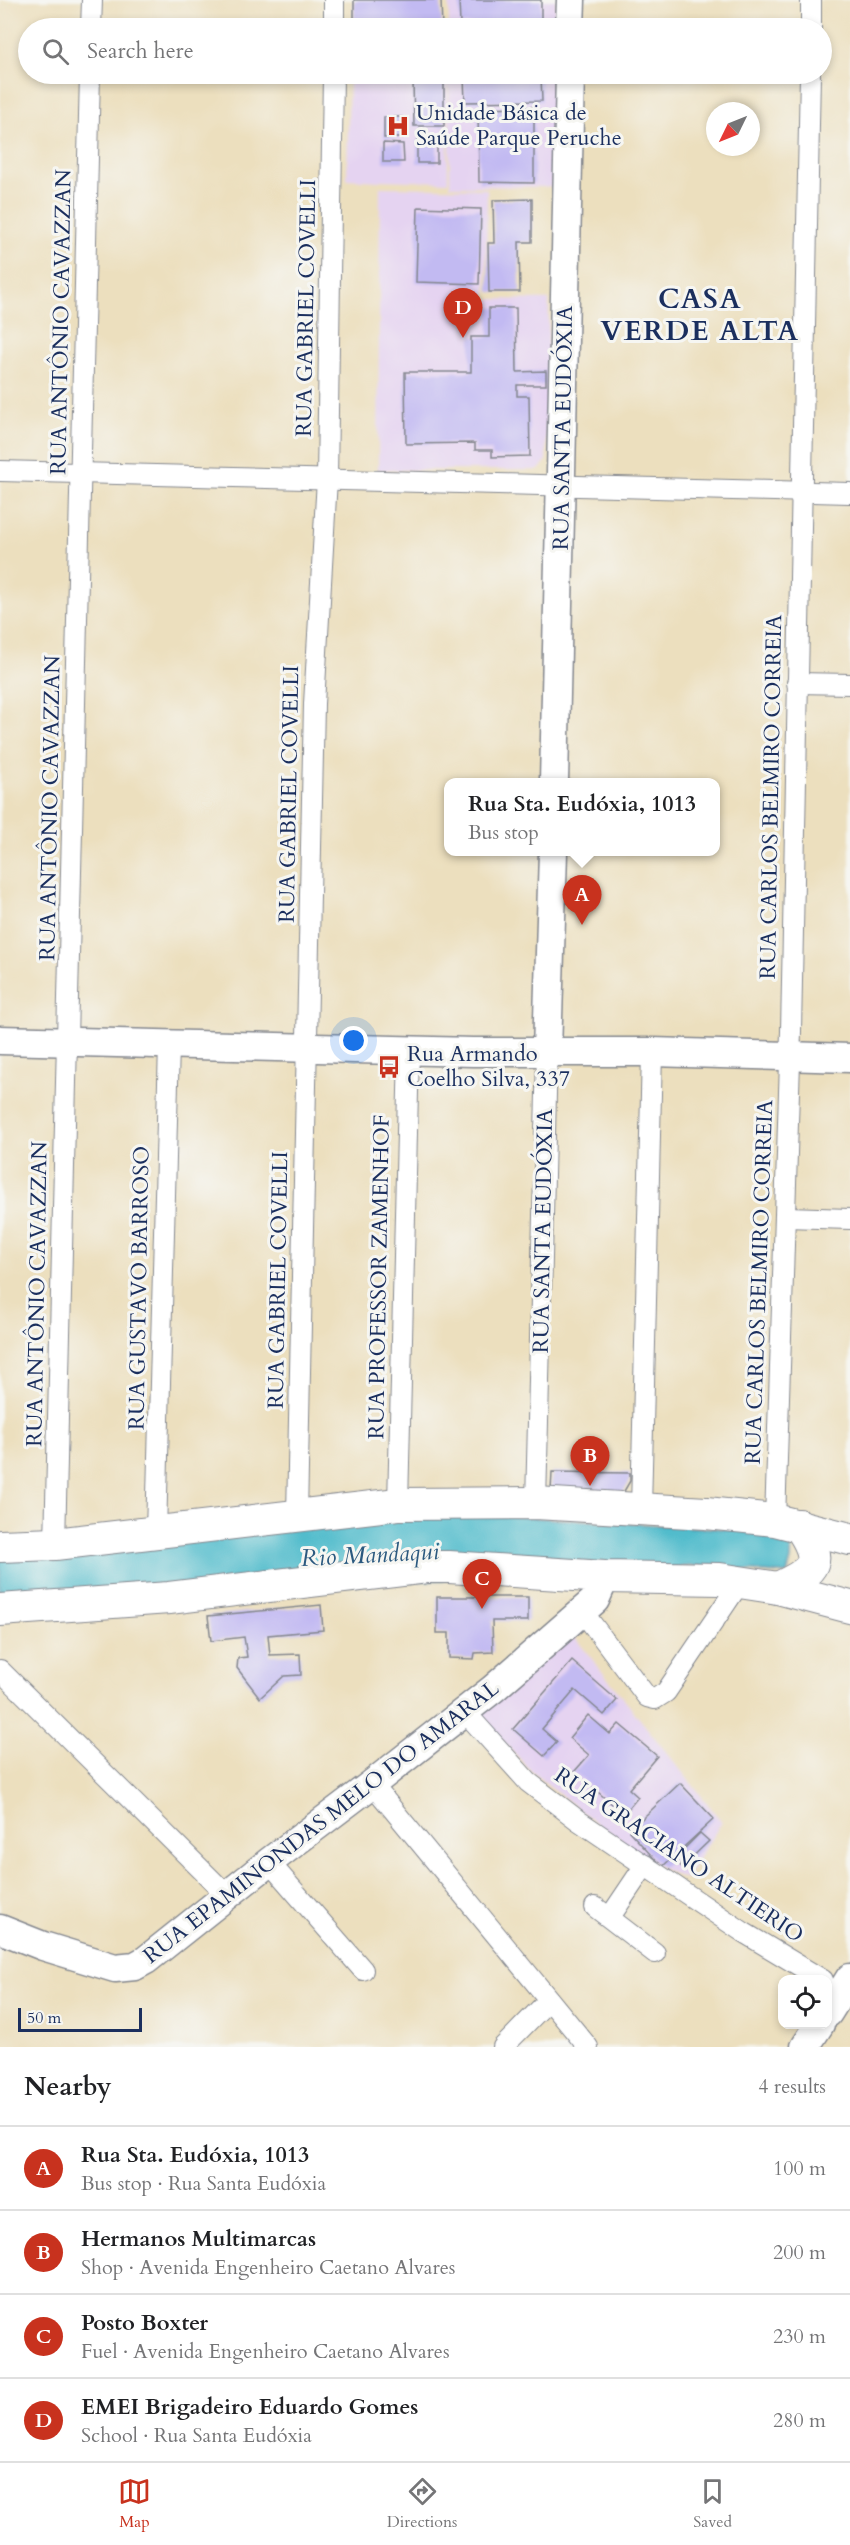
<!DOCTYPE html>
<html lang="en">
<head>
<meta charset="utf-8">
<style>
	body { margin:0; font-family:Cardo,serif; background:#f2f2f2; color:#202124 }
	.controls { position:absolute; right:18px; bottom:18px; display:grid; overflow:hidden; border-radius:12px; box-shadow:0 3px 9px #0003 }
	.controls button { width:54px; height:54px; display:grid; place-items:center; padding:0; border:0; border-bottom:2px solid #e0e0e0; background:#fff; color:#202124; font:30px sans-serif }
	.compass { position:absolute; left:706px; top:102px; width:54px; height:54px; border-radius:50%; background:#fff; box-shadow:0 3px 9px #0003; rotate:227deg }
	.scale { position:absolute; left:18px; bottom:15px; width:124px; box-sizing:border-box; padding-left:6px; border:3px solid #1b2f5e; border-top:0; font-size:16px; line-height:21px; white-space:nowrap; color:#1b2f5e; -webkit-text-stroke:4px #f6f6f2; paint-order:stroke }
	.you { position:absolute; left:354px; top:1041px; width:21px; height:21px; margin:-15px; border:4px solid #fff; border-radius:50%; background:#1a73e8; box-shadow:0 0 0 9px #1a73e833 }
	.badge { display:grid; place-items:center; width:39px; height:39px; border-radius:50%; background:#c8321e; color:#fff; font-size:20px; font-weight:700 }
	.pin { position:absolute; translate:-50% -50px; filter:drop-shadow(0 2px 3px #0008) }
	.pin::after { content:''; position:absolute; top:32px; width:21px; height:18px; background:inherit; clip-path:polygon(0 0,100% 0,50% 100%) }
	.popup { position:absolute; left:444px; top:778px; width:276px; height:78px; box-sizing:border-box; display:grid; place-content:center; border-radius:12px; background:#fff; filter:drop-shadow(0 2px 4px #0005); font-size:20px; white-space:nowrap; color:#757577 }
	.popup b { font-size:22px; color:#202124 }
	.popup::after { content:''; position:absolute; left:50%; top:100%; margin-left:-12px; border:12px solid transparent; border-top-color:#fff }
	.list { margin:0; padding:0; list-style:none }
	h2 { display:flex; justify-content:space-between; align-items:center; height:78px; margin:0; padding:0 24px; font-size:26px }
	h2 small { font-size:20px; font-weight:400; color:#757577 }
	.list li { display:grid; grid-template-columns:39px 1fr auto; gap:18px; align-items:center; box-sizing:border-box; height:84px; padding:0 24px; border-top:2px solid #e0e0e0 }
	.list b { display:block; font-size:22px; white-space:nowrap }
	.list p { margin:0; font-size:20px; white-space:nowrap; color:#757577 }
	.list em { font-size:20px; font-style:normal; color:#757577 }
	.icon { flex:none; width:33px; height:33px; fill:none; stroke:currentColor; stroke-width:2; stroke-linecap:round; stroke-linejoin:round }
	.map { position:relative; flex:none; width:850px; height:2047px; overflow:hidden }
	.search { position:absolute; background:#fff; box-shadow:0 3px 9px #0003; left:18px; right:18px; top:18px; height:66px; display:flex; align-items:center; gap:15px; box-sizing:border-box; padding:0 21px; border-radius:33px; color:#757577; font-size:22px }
	.sheet { height:414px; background:#fff }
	nav { display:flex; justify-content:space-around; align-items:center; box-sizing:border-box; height:84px; border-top:2px solid #e0e0e0; background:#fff; font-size:16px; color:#757577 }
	nav a { display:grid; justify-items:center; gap:3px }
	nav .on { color:#c8321e }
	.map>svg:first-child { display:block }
	.built { fill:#e5d3f1 }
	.water { fill:#51bccc; stroke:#367695; stroke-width:1.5 }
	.building { fill:#c2baf2 }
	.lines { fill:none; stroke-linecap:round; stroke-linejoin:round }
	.street-casing { stroke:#84878e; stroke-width:22 }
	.secondary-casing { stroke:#84878e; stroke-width:31 }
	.primary-casing { stroke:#84878e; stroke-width:34 }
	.street { stroke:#fff; stroke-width:20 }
	.secondary { stroke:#fff; stroke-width:28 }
	.primary { stroke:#fff; stroke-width:32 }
	.labels { text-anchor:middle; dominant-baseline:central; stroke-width:6; stroke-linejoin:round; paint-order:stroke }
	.poi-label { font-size:22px; fill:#1b2f5e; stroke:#f6f6f2; text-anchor:start }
	.street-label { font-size:22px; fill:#1b2f5e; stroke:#f6f6f2 }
	.water-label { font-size:24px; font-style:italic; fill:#2b597f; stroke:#f6f6f2 }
	.district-label { font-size:28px; font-weight:bold; letter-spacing:1.5px; fill:#1b2f5e; stroke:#f6f6f2 }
</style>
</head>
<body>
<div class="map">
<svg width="850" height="2047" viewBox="0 0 850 2047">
	<rect width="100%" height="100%" fill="#f6f6f2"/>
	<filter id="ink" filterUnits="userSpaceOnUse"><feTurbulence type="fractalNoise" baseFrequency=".0167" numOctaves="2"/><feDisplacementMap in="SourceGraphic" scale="12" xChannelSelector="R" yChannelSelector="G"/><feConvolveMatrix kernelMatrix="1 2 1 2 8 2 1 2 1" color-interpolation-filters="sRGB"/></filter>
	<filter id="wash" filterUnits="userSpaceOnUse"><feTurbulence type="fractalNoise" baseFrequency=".008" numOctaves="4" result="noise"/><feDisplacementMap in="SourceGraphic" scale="24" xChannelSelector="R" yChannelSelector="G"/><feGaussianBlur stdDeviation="1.35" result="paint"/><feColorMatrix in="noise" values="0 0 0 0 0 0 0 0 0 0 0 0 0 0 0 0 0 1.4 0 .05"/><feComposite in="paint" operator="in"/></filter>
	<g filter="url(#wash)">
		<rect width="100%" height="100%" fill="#ecdfbe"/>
		<g class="built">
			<path d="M449,0H556L555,28H449Z"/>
			<path d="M349,74H448V182L380,180V187L487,189L486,299L549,300L546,461L539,470H378L380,181L347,179Z"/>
			<path d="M449,74H554L552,187L450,186Z"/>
			<path d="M572,1634L722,1822L685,1879L663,1869L596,1823L531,1771L476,1712Z"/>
		</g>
		<path class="water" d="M489,1515L792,1533L791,1560L787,1574L696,1566L0,1604V1559L391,1517Z"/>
		<g id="blocks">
			<g class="building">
				<path d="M354,0H441L442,28H354Z"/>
				<path d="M459,0H541V23L460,24Z"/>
				<rect x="353" y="74" width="93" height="3"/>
				<path d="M464,77H541L542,101L465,102Z"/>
				<path d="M413,81H444V126H414Z"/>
				<path d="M534,107V183L479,182L478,108Z"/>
				<rect x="384" y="117" width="18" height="21"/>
				<path d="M437,139V163H417V140Z"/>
				<path d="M383,143L403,144L404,162H383Z"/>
				<path d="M532,199V242H519L520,292H489L488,243H494L493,200Z"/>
				<path d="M418,207L481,209L479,284L416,282Z"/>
				<path d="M489,308H516L517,372L546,371V385H517V396H529L530,456L492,457V450H475V443L406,444L405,372H471V337H489Z"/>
				<path d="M552,1472L630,1473V1481L623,1493L551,1491Z"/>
				<path d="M437,1597H528V1621H492L493,1652L475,1653L474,1659L449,1658V1633H437Z"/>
				<path d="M321,1605L323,1630L268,1635L270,1655L300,1654L301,1675L284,1676L260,1698L237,1668L238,1658L247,1657L244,1637L211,1641L208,1616Z"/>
				<path d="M572,1661L617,1700L604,1715L575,1690L542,1729L557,1742L544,1756L513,1729Z"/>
				<path d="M588,1715L610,1734L619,1724L657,1756L629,1789L638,1797L624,1814L574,1772L589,1755L569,1738Z"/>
				<path d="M680,1783L714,1819L662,1867L629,1831Z"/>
				<path d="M700,1833L709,1841L682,1867L674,1859Z"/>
			</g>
		</g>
	</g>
	<g filter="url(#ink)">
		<use href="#blocks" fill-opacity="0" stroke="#84878e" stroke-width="1.5"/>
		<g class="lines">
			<g class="street-casing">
				<g id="street">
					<path d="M91,28L92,0"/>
					<path d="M334,28V0"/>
					<path d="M811,28V0"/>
					<path d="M0,471L850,493"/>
					<path d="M797,683L850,684"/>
					<path d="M786,1217L850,1219"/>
					<path d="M536,1503L547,1052"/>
					<path d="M398,1504L409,1050"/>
					<path d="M641,1509L652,1052"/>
					<path d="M297,1515L314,704L327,479L333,74"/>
					<path d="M775,1520L791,1031L810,74"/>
					<path d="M156,1533L169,1045"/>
					<path d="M55,1544L90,74"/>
					<path d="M583,1612L647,1697L655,1699L666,1692L741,1581"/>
					<path d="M0,1670L227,1895"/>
					<path d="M465,1712L528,1782L579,1821L743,1932L823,1980"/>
					<path d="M372,1784L588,2047"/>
					<path d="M269,1862L363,1970"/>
					<path d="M595,1907L655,1953"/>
					<path d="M610,1917L645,1865"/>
					<path d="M503,2047L549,2000"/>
				</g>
			</g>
			<g class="secondary-casing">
				<g id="secondary">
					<path d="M570,28L571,0"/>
					<path d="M554,782L570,74"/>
					<path d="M0,1040L473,1052H652L850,1058"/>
					<path d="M547,1052L553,852"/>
					<path d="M0,1929L43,1946L115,1968L135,1966L146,1960L269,1862L372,1784L493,1689L595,1600L605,1577"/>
					<path d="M828,2013L850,1978"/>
					<path d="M805,2047L820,2024"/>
				</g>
			</g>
			<g class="primary-casing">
				<g id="primary">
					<path d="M0,1546L55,1544L398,1504L536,1503L706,1513L775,1520L850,1539"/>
					<path d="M778,1588C816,1570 824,1562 799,1525"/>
					<path d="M0,1610L169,1598L427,1567H449L605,1577L720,1579L778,1588L850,1607"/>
				</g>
			</g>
			<use href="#street" class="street"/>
			<use href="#secondary" class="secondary"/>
			<use href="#primary" class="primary"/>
		</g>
	</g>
	<defs>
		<g id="hospital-bare" transform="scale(1.8)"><path d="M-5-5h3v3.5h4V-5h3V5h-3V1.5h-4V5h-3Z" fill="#c8321e" stroke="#f6f6f2" stroke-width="2.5" paint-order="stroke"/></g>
		<g id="bus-bare" transform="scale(1.8)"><path d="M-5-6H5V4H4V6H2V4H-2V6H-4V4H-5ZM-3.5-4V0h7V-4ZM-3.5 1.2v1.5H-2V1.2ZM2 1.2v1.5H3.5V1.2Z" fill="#c8321e" stroke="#f6f6f2" stroke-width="2.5" paint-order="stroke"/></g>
	</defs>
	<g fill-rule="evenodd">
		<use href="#hospital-bare" x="398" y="126"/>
		<use href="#bus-bare" x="389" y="1067"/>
	</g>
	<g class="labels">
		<g class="poi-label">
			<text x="416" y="113">Unidade Básica de<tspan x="416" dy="25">Saúde Parque Peruche</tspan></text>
			<text x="407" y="1054">Rua Armando<tspan x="407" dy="25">Coelho Silva, 337</tspan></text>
		</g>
		<g class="street-label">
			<text transform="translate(306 308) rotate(-89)">RUA GABRIEL COVELLI</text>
			<text transform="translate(61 322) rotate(-89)">RUA ANTÔNIO CAVAZZAN</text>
			<text transform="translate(563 428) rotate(-89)">RUA SANTA EUDÓXIA</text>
			<text transform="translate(289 794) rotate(-89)">RUA GABRIEL COVELLI</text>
			<text transform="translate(771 797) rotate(-89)">RUA CARLOS BELMIRO CORREIA</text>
			<text transform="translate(50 808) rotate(-89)">RUA ANTÔNIO CAVAZZAN</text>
			<text transform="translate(543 1231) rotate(-89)">RUA SANTA EUDÓXIA</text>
			<text transform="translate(379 1277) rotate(-89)">RUA PROFESSOR ZAMENHOF</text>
			<text transform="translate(278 1280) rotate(-89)">RUA GABRIEL COVELLI</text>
			<text transform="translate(759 1282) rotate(-88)">RUA CARLOS BELMIRO CORREIA</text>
			<text transform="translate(139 1288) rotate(-89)">RUA GUSTAVO BARROSO</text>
			<text transform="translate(37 1294) rotate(-89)">RUA ANTÔNIO CAVAZZAN</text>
			<text transform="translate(321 1822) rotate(-38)">RUA EPAMINONDAS MELO DO AMARAL</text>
			<text transform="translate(679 1855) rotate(34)">RUA GRACIANO ALTIERIO</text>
		</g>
		<g class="water-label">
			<text transform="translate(370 1555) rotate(-3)">Rio Mandaqui</text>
		</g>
		<g class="district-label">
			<text x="700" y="299">CASA<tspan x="700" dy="32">VERDE ALTA</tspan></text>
		</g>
	</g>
</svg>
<div class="controls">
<button><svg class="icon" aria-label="locate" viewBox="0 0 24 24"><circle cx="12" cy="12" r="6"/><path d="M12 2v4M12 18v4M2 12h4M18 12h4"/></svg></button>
</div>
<svg class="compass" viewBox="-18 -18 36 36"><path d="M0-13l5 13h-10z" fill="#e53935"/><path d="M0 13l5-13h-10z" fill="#757577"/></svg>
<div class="scale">50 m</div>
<div class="you"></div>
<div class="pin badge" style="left:582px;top:925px">A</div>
<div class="popup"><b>Rua Sta. Eudóxia, 1013</b>Bus stop</div>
<div class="pin badge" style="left:590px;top:1486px">B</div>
<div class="pin badge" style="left:482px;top:1609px">C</div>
<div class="pin badge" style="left:463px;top:338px">D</div>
<div class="search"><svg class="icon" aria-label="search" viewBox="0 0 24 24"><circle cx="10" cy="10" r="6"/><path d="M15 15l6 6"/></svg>Search here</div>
</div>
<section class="sheet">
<h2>Nearby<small>4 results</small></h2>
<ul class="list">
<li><span class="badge">A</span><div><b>Rua Sta. Eudóxia, 1013</b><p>Bus stop · Rua Santa Eudóxia</p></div><em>100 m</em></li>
<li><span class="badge">B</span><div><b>Hermanos Multimarcas</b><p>Shop · Avenida Engenheiro Caetano Alvares</p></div><em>200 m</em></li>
<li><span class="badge">C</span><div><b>Posto Boxter</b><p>Fuel · Avenida Engenheiro Caetano Alvares</p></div><em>230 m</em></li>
<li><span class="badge">D</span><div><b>EMEI Brigadeiro Eduardo Gomes</b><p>School · Rua Santa Eudóxia</p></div><em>280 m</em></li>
</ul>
</section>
<nav>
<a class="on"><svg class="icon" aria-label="map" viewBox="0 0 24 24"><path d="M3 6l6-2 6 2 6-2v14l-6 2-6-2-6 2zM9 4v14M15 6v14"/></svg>Map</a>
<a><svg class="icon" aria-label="directions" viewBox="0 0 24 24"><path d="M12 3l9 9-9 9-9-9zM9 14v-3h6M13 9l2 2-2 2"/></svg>Directions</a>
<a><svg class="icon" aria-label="saved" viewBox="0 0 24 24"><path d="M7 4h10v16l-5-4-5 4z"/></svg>Saved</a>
</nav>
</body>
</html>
